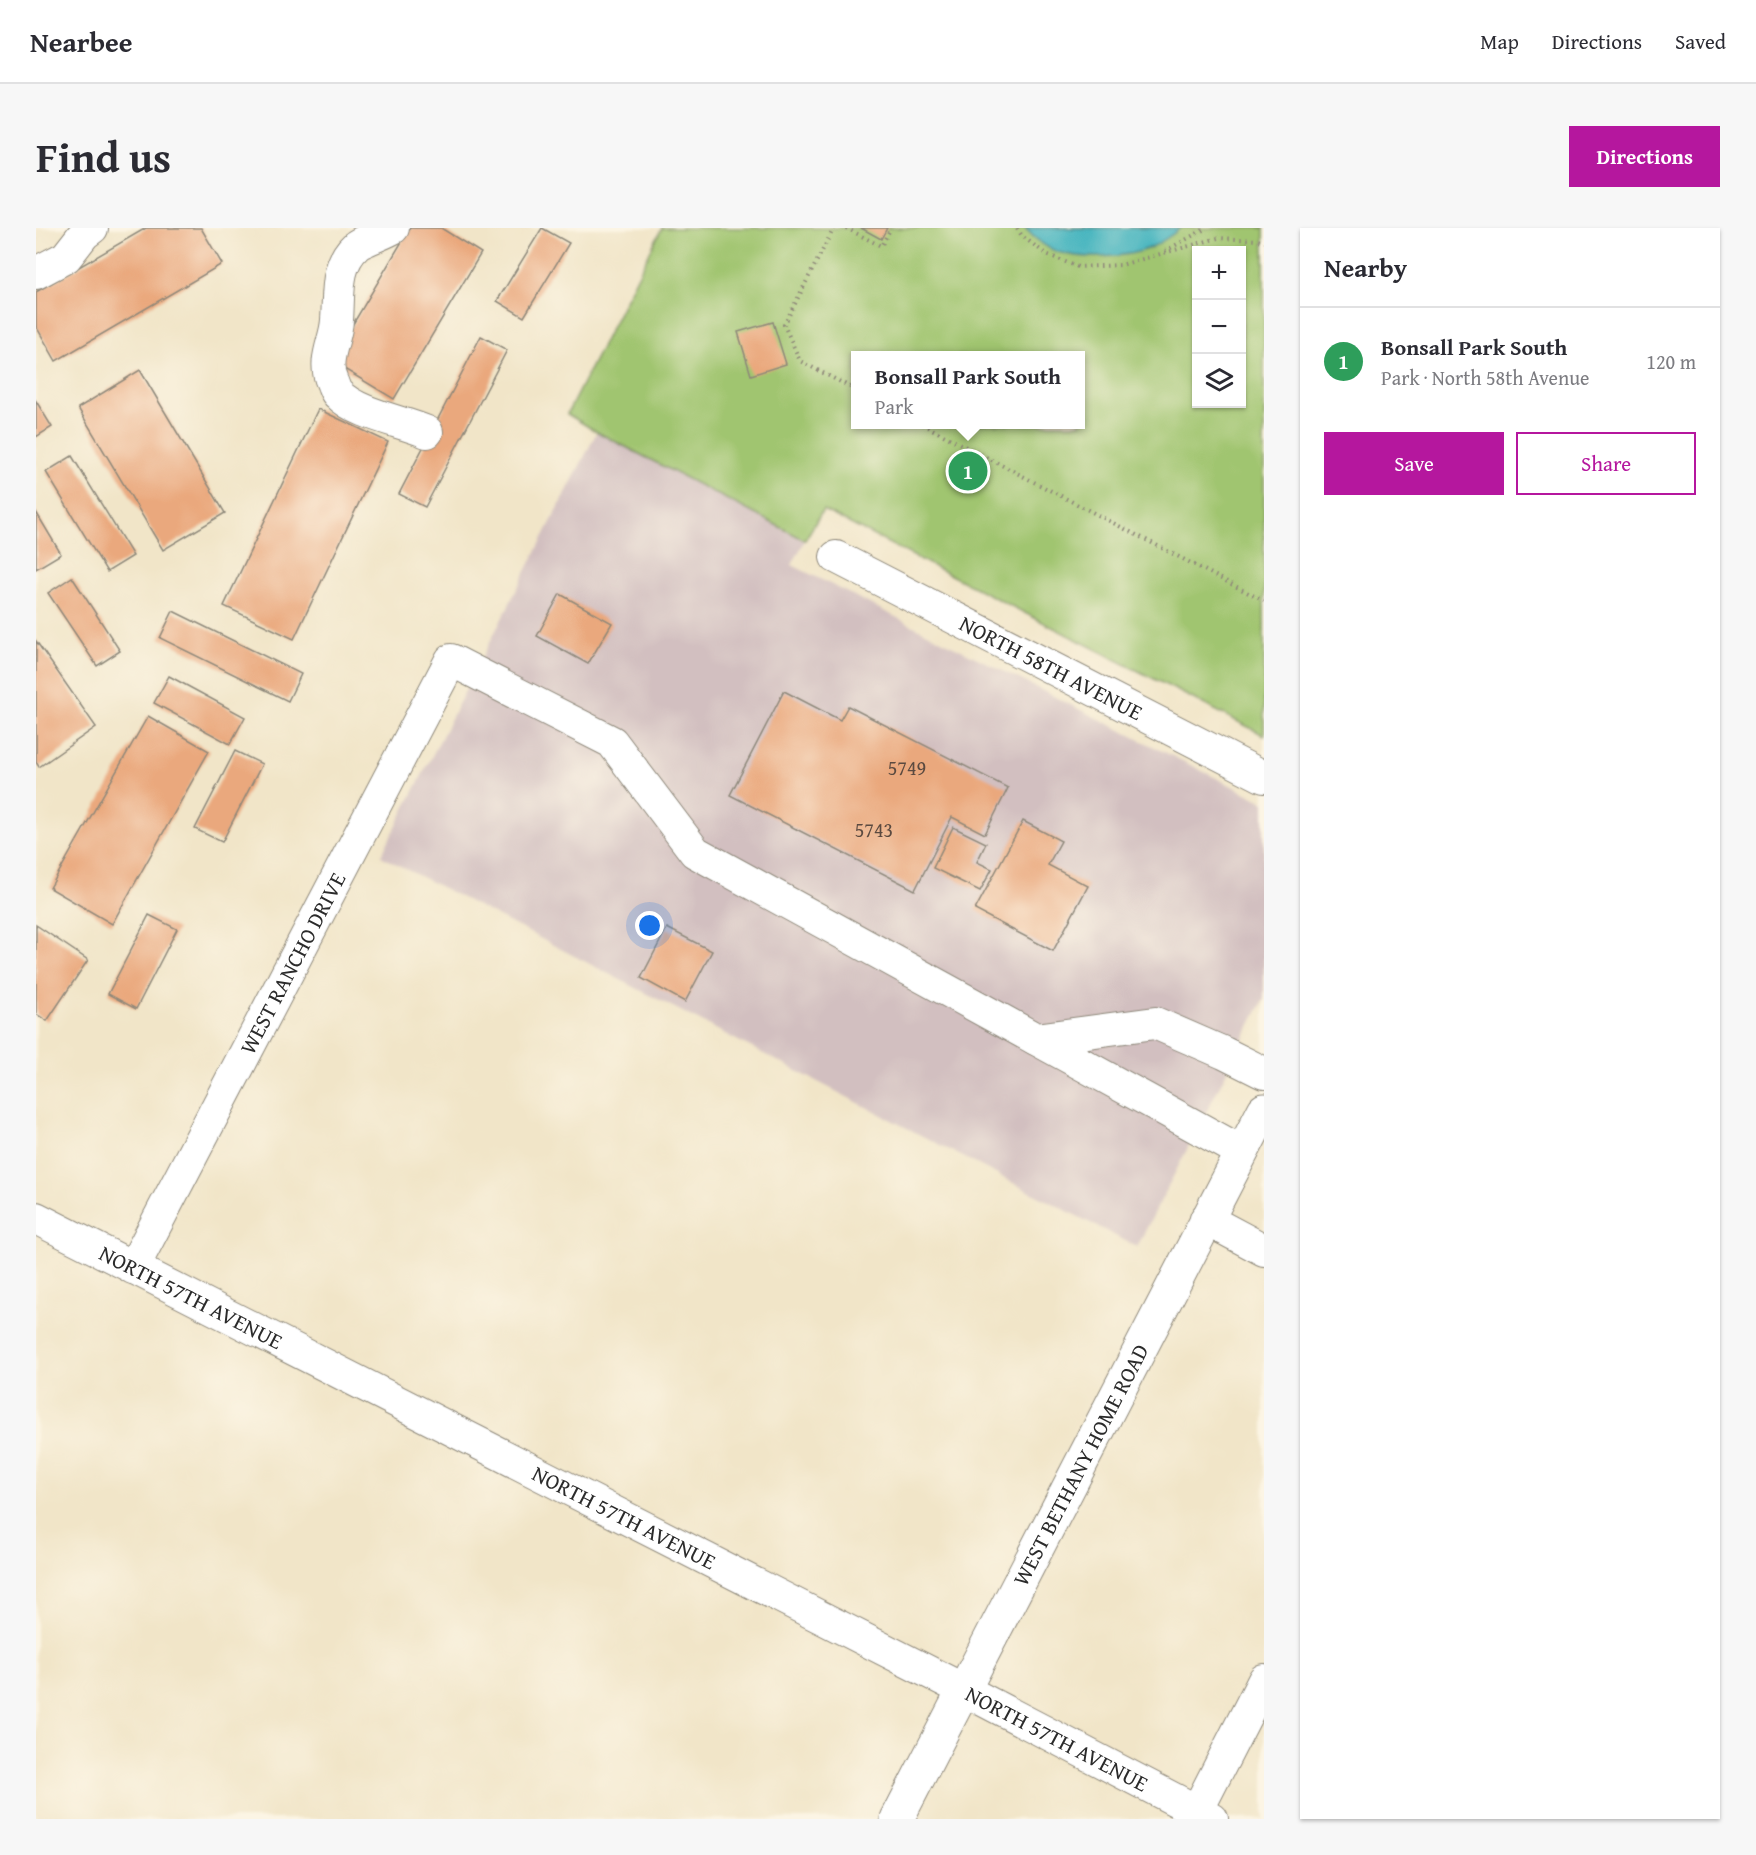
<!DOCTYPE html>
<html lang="en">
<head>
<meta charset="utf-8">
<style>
	body { margin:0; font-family:"Gentium Book Plus",serif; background:#f7f7f7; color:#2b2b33 }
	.controls { position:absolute; right:18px; top:18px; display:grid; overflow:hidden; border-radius:0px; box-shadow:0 2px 4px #0004 }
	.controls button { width:54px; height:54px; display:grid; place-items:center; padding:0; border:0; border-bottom:2px solid #e1e1e2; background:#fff; color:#2b2b33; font:30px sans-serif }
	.you { position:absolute; left:614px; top:698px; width:21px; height:21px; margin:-15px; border:4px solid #fff; border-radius:50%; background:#1a73e8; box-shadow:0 0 0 9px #1a73e833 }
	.badge { display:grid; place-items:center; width:39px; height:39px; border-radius:50%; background:#b5179e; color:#fff; font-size:20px; font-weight:700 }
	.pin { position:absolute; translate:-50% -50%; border:3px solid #fff; box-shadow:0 2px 6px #0006 }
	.popup { position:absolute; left:815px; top:123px; width:234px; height:78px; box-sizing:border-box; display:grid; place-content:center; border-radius:0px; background:#fff; filter:drop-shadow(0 2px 4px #0005); font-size:20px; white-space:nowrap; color:#7c7c81 }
	.popup b { font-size:22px; color:#2b2b33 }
	.popup::after { content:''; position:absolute; left:50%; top:100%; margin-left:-12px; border:12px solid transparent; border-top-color:#fff }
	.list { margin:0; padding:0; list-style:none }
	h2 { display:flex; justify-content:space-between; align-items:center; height:78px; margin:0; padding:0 24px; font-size:26px }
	h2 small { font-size:20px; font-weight:400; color:#7c7c81 }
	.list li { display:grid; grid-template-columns:39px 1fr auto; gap:18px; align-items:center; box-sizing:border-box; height:108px; padding:0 24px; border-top:2px solid #e1e1e2 }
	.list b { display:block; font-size:22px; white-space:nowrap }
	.list p { margin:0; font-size:20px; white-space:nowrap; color:#7c7c81 }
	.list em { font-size:20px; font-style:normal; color:#7c7c81 }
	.actions { display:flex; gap:12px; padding:18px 24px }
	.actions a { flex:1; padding:14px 0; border:2px solid #b5179e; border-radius:0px; text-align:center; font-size:21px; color:#b5179e }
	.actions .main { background:#b5179e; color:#fff }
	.icon { flex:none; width:33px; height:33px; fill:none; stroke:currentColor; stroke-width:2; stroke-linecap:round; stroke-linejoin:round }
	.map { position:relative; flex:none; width:1228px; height:1591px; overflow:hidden; border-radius:0px }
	header { display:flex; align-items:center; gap:36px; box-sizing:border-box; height:84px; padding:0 30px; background:#fff; border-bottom:2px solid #e1e1e2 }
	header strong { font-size:28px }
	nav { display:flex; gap:33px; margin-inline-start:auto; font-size:21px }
	.intro { display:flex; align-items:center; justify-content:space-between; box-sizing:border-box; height:144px; padding:0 36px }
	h1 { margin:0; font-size:42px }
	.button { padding:15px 27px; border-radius:0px; background:#b5179e; color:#fff; font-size:21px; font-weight:700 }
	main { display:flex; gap:36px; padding:0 36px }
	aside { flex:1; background:#fff; border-radius:0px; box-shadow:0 2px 4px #0004 }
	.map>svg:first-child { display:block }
	.industrial { fill:#d2bfc0 }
	.green { fill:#a0c56f; stroke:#66784d; stroke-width:1.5; fill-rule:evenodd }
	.water { fill:#46b5bf; stroke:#387075; stroke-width:1.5 }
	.building { fill:#eaa87d }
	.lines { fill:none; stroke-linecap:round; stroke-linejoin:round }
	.minor-casing { stroke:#8e887a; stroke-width:34 }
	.major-casing { stroke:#8e887a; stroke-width:35 }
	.path { stroke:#8e887a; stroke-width:4; stroke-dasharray:1.5 4.5; stroke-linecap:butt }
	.minor { stroke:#fff; stroke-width:32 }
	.major { stroke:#fff; stroke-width:33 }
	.labels { text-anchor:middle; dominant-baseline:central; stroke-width:4.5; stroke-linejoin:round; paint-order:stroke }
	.number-label { font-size:20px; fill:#5b4a40 }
	.street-label { font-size:22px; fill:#2b2b2b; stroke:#fcf5e5 }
</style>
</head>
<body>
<header>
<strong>Nearbee</strong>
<nav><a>Map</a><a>Directions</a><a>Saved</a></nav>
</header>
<div class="intro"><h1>Find us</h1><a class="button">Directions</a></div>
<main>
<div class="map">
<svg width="1228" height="1591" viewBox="0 0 1228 1591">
	<rect width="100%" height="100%" fill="#fcf5e5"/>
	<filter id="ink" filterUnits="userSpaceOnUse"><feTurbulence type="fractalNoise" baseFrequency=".0167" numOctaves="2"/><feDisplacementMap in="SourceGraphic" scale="12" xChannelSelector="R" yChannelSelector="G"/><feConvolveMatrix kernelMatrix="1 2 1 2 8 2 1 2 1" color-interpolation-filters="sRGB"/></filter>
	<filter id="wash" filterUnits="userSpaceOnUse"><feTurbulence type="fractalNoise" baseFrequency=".008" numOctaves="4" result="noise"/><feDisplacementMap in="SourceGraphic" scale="24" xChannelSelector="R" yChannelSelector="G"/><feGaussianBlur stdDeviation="1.35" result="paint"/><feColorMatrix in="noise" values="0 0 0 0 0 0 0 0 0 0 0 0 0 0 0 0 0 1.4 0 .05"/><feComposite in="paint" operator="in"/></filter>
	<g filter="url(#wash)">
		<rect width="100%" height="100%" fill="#f1e5c8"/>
		<path class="industrial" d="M561,204L769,312L756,337L1228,574V771L1101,1019L345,628Z"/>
		<path class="green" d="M626,0H1228V507L787,282L769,312L561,204L531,186ZM1160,22H1206V176H1160ZM820,128H1044V196H820Z"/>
		<path class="water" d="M989,0H1145C1136,7 1124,15 1114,20C1090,30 1047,32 1022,24C1009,20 998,10 989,0Z"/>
		<g id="blocks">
			<g class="building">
				<path d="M110,0H165L186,36L20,133L0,98V64Z"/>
				<path d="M374,0H405L445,25L358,171L295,133Z"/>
				<path d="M506,0L533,15L488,89L461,73Z"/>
				<path d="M825,0H851L845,11Z"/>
				<path d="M737,94L750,136L715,147L702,104Z"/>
				<path d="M445,108L471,122L389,279L363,266Z"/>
				<path d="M104,142L189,285L127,322L42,180Z"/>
				<path d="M0,173L16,199L0,209Z"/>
				<path d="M282,181L352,214L258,411L188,378Z"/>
				<path d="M36,228L97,328L71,344L10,244Z"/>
				<path d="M0,284L25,326L0,341Z"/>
				<path d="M36,349L84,423L61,438L12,365Z"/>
				<path d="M524,366L576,395L552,436L501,408Z"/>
				<path d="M137,383L265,446L252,473L124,410Z"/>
				<path d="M0,413L60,499L3,539L0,534Z"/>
				<path d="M133,448L209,489L194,516L118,475Z"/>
				<path d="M748,463L804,492L812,478L972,560L949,606L916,589L879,662L694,567Z"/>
				<path d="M112,488L173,523L76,696L14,660Z"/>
				<path d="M199,523L226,536L186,614L159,601Z"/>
				<path d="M987,593L1025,613L1012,637L1052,658L1017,723L939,682Z"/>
				<path d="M917,599L950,615L941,634L956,641L944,663L897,640Z"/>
				<path d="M113,687L141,701L100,781L72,766Z"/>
				<path d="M0,697L52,732L11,793L0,786Z"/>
				<path d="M631,700L676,723L649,774L605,750Z"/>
			</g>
		</g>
	</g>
	<g filter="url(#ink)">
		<use href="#blocks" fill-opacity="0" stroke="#8e887a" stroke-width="1.5"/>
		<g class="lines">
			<g class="minor-casing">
				<g id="minor">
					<path d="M357,0C349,5 325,13 320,18C299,37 303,67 301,92C300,113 286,132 296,154C298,158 299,164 302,166C321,186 366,193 391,204"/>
					<path d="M0,45L30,29L48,6L56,0"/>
					<path id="s1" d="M800,329L1228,549"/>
					<path d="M1000,811L1119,795L1188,825L1228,845"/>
					<path id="s2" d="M0,990L928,1462L1176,1591"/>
					<path d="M1170,991L1228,1022"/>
					<path id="s3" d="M97,1040L415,432L576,514L659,624L1206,924"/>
					<path d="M1161,1583L1228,1452"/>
				</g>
			</g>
			<g class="major-casing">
				<g id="major">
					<path id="s4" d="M861,1591L1228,882"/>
				</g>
			</g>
			<g class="path">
				<path d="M798,0L748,97L764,133L820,162"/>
				<path d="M810,0L845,18L855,0"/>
				<path d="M981,0L986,8L1010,26L1042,39L1085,37L1182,10L1222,12L1228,14"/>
				<path d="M1129,23L1171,0"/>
				<path d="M886,196L1228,373"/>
			</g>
			<use href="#minor" class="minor"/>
			<use href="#major" class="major"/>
		</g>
	</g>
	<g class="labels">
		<g class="number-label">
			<text x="871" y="539">5749</text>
			<text x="838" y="601">5743</text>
		</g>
		<g class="street-label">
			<text stroke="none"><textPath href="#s1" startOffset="242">NORTH 58TH AVENUE</textPath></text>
			<text stroke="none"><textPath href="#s3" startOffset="344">WEST RANCHO DRIVE</textPath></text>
			<text stroke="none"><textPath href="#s2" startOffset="174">NORTH 57TH AVENUE</textPath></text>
			<text stroke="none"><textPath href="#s4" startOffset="399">WEST BETHANY HOME ROAD</textPath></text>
			<text stroke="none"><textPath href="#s2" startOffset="660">NORTH 57TH AVENUE</textPath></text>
			<text stroke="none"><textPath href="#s2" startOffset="1146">NORTH 57TH AVENUE</textPath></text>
		</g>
	</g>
</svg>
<div class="controls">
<button>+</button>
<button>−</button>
<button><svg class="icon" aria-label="layers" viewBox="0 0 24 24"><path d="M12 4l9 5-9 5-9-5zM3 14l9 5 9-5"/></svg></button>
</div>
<div class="you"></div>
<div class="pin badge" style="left:932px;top:243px;background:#2e9e5b">1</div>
<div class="popup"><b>Bonsall Park South</b>Park</div>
</div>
<aside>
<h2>Nearby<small></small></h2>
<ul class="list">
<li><span class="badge" style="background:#2e9e5b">1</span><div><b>Bonsall Park South</b><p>Park · North 58th Avenue</p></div><em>120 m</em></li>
</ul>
<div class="actions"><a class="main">Save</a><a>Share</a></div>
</aside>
</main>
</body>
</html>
